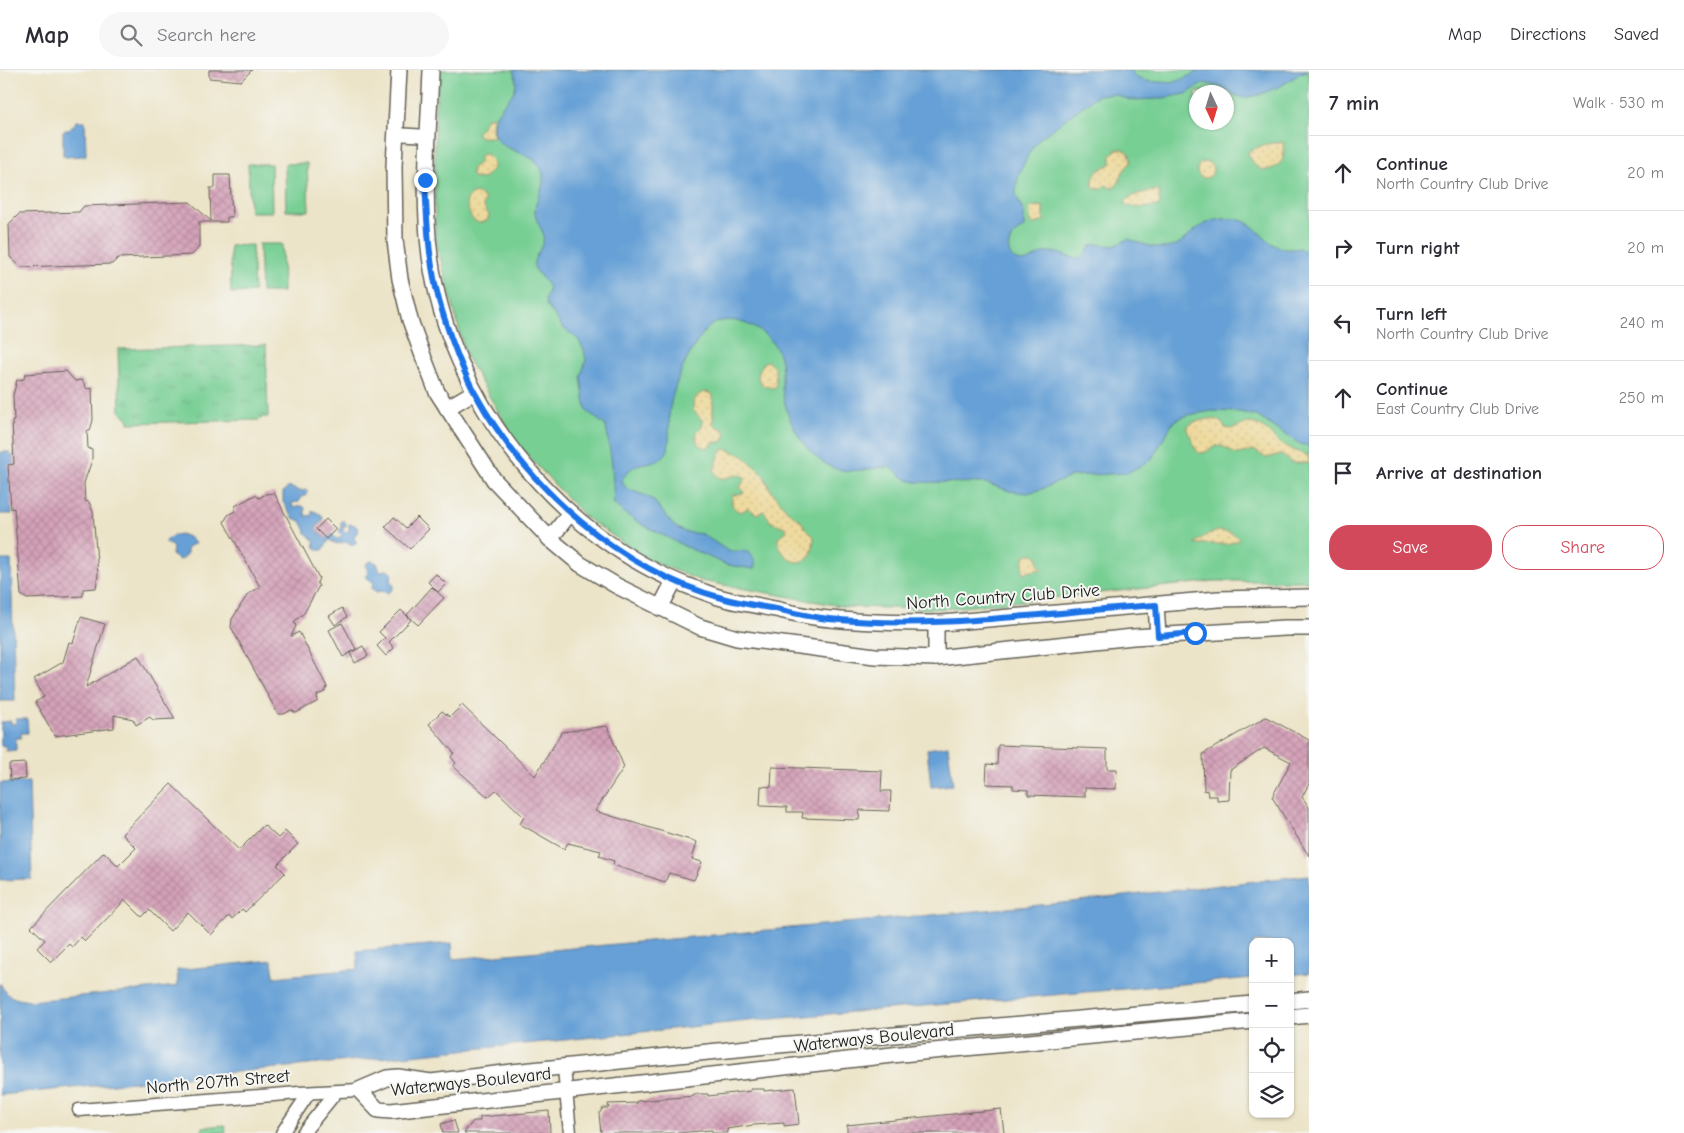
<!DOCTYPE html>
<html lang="en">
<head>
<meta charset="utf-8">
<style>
	body { margin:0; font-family:"Comic Neue",sans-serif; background:#f7f7f7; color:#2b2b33 }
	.controls { position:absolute; right:15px; bottom:15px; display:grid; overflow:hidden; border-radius:10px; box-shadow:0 1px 4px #0004 }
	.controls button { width:45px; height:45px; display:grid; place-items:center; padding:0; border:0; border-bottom:1px solid #e1e1e2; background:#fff; color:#2b2b33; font:25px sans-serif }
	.compass { position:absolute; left:1189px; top:15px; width:45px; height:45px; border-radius:50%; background:#fff; box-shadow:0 1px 4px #0004; rotate:176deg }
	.stop { position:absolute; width:15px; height:15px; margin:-11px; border:4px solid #1a73e8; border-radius:50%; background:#fff }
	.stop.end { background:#1a73e8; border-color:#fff; box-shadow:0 1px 5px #0008 }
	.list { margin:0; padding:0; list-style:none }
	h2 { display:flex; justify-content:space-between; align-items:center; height:65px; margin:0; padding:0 20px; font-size:21px }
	h2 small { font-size:16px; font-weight:400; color:#7c7c81 }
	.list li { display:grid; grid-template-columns:32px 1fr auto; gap:15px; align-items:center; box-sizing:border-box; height:75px; padding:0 20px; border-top:1px solid #e1e1e2 }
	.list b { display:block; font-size:19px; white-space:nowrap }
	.list p { margin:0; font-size:16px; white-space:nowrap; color:#7c7c81 }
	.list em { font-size:16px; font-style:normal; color:#7c7c81 }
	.actions { display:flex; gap:10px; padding:15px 20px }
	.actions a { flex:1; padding:11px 0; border:1px solid #d1495b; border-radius:20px; text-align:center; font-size:18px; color:#d1495b }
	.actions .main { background:#d1495b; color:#fff }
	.icon { flex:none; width:28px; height:28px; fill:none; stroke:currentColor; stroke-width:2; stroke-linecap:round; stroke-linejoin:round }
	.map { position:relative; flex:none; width:1309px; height:1063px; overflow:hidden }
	header { display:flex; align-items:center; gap:30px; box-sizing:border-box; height:70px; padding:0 25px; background:#fff; border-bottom:1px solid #e1e1e2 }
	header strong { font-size:24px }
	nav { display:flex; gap:28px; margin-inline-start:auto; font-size:18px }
	.search { width:350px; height:45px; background:#f7f7f7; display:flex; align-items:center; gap:12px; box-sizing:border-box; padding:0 18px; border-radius:28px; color:#7c7c81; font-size:19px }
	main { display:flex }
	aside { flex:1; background:#fff }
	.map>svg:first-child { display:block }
	.grass { fill:#78cf94; stroke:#4a7658; fill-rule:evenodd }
	.sand { fill:url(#sand-dots); stroke:#857b5d }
	.park { fill:url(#park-tufts); stroke:#4a7658 }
	.water { fill:#66a0d6; stroke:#415e79 }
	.building { fill:url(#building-cross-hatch) }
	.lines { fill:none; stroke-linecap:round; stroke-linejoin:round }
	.minor-casing { stroke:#656258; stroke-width:15 }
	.tertiary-casing { stroke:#656258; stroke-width:18 }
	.minor { stroke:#fff; stroke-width:12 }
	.tertiary { stroke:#fff; stroke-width:15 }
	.route { stroke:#1a73e8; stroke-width:6 }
	.labels { text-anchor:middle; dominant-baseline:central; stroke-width:4; stroke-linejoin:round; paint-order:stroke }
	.street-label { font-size:18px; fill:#1c1c1c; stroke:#f6f6f2 }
</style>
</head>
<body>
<header>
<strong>Map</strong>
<div class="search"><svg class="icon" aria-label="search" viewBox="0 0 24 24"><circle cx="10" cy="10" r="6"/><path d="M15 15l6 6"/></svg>Search here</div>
<nav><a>Map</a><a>Directions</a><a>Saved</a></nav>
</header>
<main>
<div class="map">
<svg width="1309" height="1063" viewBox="0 0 1309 1063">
	<defs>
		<pattern id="sand-dots" width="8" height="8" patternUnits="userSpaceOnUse" patternTransform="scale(1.25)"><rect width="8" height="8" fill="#eeda9e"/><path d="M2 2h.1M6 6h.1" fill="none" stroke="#ccba88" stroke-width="1.8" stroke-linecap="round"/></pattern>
		<pattern id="park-tufts" width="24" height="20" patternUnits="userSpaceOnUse" patternTransform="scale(1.25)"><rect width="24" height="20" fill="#78cf94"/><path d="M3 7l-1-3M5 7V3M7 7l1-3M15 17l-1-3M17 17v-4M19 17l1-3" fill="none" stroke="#67b17f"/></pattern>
		<pattern id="building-cross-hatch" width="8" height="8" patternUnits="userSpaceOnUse" patternTransform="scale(1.25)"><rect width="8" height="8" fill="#d4a1b8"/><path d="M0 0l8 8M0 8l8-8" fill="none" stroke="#b58a9e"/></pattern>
	</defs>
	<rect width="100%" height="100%" fill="#f6f6f2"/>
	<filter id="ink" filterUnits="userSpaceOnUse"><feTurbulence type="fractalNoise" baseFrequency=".02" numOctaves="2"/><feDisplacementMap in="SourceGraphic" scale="10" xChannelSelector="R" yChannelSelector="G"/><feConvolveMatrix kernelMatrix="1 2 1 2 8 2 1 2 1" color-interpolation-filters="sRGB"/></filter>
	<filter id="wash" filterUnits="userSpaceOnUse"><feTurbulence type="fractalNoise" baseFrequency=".0096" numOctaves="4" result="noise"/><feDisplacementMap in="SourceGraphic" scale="20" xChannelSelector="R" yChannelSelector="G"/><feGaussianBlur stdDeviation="1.12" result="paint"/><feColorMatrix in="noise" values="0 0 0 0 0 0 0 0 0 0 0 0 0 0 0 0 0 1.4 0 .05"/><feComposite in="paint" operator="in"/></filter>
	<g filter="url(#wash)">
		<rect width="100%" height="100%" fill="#ece4c8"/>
		<g class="grass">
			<path d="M439,0H1309V511H1216L942,539L846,537L701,511L649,490L585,447L517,374L466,286L435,167V40ZM1196,22H1226V52H1196Z"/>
			<path d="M307,93L309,141H286L285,94Z"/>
			<path d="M248,94H271L272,142H250Z"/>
			<path d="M259,174H282L283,222H261Z"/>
			<path d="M252,175L254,222L231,223L230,176Z"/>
			<path d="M225,1055L226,1063H203L202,1057Z"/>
		</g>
		<g class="sand">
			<path d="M493,46L492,60L494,67H481L477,65V62L482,57L487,48Z"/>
			<path d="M1283,72C1283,77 1285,84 1283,88C1282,92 1278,95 1275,97C1260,105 1254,95 1248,83L1249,81L1266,74Z"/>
			<path d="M1117,79H1123L1129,83C1134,95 1128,93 1123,102C1119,109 1121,115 1111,118L1106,115L1101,119H1096L1093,116C1092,102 1100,99 1111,94V85Z"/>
			<path d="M484,84C492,86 495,93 492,100L483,109L474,108L471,104L472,98L479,93L480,86Z"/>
			<circle cx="1205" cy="100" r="8"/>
			<path d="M1159,120L1160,135C1149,138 1138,139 1126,135L1125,132C1133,123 1147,122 1159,120Z"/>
			<path d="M475,123L483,126L485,131L483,136L489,145L488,150L480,153C469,151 470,142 466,133L469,126Z"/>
			<path d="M1040,136L1043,137L1044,151L1031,155L1029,140L1031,137Z"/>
			<path d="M767,291L775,298L776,315L774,318L763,316L758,308L759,301L764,292Z"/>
			<path d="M704,322L711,323L713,326V353L716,357L724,359L726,364L722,372H715L707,378L699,375L696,369L697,362L702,357L703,351L693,340C693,331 695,325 704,322Z"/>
			<path d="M1208,349C1216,349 1222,351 1225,358C1236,362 1244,350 1255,354C1268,359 1271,366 1280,373C1289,378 1299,383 1309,386V393H1292L1281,384L1266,388L1254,380C1233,385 1240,387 1221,375C1213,375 1207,384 1199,383C1192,377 1194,368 1188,363L1187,357L1194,352Z"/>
			<path d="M726,379L742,385L748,390L764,406L771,421L788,441L801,451L805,458L814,467L813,477L810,487C807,489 803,492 799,492C787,492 778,478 778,468L787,461L785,457L771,452L764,441L757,444L748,438L741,442C732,439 730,434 733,425L744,423V421L740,417L746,408C732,398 722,419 714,400L721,381Z"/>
			<path d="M1219,461C1226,462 1236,462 1239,470L1227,474H1194L1206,465Z"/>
			<path d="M1029,484H1034L1038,487V493L1042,499L1023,503V493L1025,485Z"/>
		</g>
		<path class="park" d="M266,275L268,347H263L259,350L129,353V350L120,341L118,279Z"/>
		<g class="water">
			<path d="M513,0H1131L1135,7L1146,11L1173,13L1202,0H1309L1299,4L1281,16L1258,25L1243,28L1231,23L1221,17L1204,13L1186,24L1158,29L1130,30L1114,24L1098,25L1040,68L1030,81L1019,104L1016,117V126L1024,142V158C1017,161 1010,166 1009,175C1008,180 1009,185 1014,189C1027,198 1036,183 1047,182C1058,181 1067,188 1078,188L1083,186L1091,176L1095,174L1114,176L1128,169C1141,173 1151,178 1165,178C1181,177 1188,164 1201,156C1211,150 1222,148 1234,149C1263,151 1263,186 1300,178L1309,185V376L1300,374L1257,346L1240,342L1212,341L1188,345L1174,351L1151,390L1127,403L1072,406L1042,419L1027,423L1009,421L986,413L916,412C913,411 909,411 906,409C899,405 895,398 887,397C881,397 874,399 868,399C844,403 831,401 813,384C796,367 784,341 782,317C782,302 783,289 775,276C761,255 723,238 704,262C688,283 675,311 670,337C668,347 671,374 667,382C657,397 642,389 631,399C627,402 624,407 621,410L627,419L644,425L653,430L674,456L685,462L702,464L728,481H748C753,487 757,492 754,499L727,495L684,476L645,456L624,443L614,434L612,394L606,356L587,341L584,328L581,306L586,290L584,280L578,269L562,257L555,246L546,235L545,229L549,218C546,210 536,204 534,196C532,186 546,177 543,164C541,156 535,150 535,142C535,128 547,116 542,101C535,79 494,84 493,58C493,33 526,27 513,0Z"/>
			<path d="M77,51H85L86,85L84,86L66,87L63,85V62L65,60H69Z"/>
			<path d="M0,382H10V385H13V398H10L12,444H0Z"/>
			<path d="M289,417L300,421L307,420L308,422L306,426H302L299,432L292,433V436L295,438L298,436H303L305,438V445L308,446L312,445V440L322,445L323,450L315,459L326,469L332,464L337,469L340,468L342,465L339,462L341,458V452L343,450L346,453V456L344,457L343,460L345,462L349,461V454L355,455L358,458V462L355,465L354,469L357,472L354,475L345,472L337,474L329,470L323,480H319L315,478L314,471L306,463L305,459L301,451L293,448L286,437L283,432V422Z"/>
			<path d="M180,464L189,467L195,473L187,478V483L184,488L179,490L172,485L173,477L165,472L172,466Z"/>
			<path d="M0,490H11L15,631H0Z"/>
			<path d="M372,491L377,493L380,501L387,500L392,503L391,512L394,515L393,519L389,523L382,521L377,522L372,519L373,512L366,507L368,502L366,496L367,493Z"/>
			<path d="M16,649H27L28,663H21V668H16V680L6,681V676H1V652L11,651V654H15Z"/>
			<path d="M948,676L953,715L931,717L927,679Z"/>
			<path d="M29,712L32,809L0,810V713Z"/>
			<path d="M1309,805V903L1290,905V872H1253V908L748,951L555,971L0,1025V913C7,928 16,929 31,931L178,916L177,900L272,890L274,907L358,899L357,881L452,873L453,889L1062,833Z"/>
		</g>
		<g id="blocks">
			<g class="building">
				<path d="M209,0H252L241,11L209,8Z"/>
				<path d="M215,105H230L232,147H227V152H199V177L192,185L118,188L112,194L21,197L10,187L9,154L19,144L79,142L84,136L190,132L211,151L210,118H215Z"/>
				<path d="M66,301L75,311L82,310L87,319L92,318L93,350L90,361H87L88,378L92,380V390L84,413L85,431L89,432L93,442L98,505L96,518L83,519V526L27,529L21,525L14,438L11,439L8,395L14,394L12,351H14L13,325L17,310L24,309L25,304Z"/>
				<path d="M274,423L319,508L317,513L319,516L304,543L294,552L296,556L291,566L299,562L327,617L325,622L317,625L318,631L296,643L291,640L284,644H278L231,557L232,549L248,524L260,517L224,452L228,445L235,441V436L255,425L259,428L266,424Z"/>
				<path d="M394,447L406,458L417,447L429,459L410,479L385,457Z"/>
				<path d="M326,449L336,459L326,469L316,459Z"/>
				<path d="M436,504L446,514L438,522L428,512Z"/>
				<path d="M432,517L444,528L418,555L407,545Z"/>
				<path d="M342,538L347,547L335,555L329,546Z"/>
				<path d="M401,540L411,550L389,572L394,578L386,586L377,576L385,568L379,562Z"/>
				<path d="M81,547L105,554L86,617L138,586L175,649L153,650L150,647L136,655L133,649L114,645V658L55,666L35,632L44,627L34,609L63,592L69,572L73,573Z"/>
				<path d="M342,553L356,579L343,587L329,560Z"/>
				<path d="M363,576L368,586L355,593L350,583Z"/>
				<path d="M462,635L535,706L562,662L607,656L624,697L595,741L697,772L692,789L702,792L694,810L669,803L665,812L613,795L614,791L599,786L601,781L568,773L564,779L520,754L524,747L496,720L488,727L453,696L456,693L451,687L454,683L429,654L442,641L450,647Z"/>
				<path d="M1266,647L1309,670V714L1302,727L1309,737V786L1272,727L1291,692L1264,678L1230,700L1229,730L1217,731V726H1208L1207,720L1204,721L1203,684Z"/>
				<path d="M998,675L1107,679V699H1117L1116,719L1085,718V727L1028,725V720L1013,719V715L986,714L987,694L997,695Z"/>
				<path d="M25,693L26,709L10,710L9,694Z"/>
				<path d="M772,697L882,701L881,721H891L890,741L860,740L859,750L802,748L803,742H787V737L760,736L761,716L771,717Z"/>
				<path d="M171,714L239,780L264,755L278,768L285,761L298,774L277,795L285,803L245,842L242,839L232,849L229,846L211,865L188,842L170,861L149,840L142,847L125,830L85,871L81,867L72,877L69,874L51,892L37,878L45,870L31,857L104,782L118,796L136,778L122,764Z"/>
				<path d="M795,1018L799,1054L784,1056V1053L754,1055L727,1059L728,1063H712V1060L678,1063H601L599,1044L603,1038H609L608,1034L637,1033V1031L694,1026V1024H708V1026L751,1021L750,1019H764V1021Z"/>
				<path d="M1001,1039L1004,1063H847V1055Z"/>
				<path d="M549,1041L550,1063H464L473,1051H480V1047Z"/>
				<path d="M454,1050L458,1063H443L441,1054Z"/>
			</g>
		</g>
	</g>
	<g filter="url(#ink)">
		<use href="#blocks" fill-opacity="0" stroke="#656258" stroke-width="1"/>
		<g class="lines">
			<g class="minor-casing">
				<g id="minor">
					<path d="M395,64L428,66"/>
					<path d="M564,998L570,1063"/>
					<path d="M79,1040L299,1023L359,1020"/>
					<path d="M282,1063L309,1023"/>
					<path d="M303,1063L336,1022"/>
				</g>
			</g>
			<g class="tertiary-casing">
				<g id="tertiary">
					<path d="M399,0L394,96L395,170L400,209L410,250L423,286L437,322L494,410L550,469L580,494L617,516L700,557L737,568L875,586L936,588L1133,567L1285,558H1309"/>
					<path d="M431,0C429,62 422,124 430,186C449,330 557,467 693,518C703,521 713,526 722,528C739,533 757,535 775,539C793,543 812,548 831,549C868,553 905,553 942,553L1218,529L1309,527"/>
					<path d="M447,338L474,322"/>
					<path d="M550,469L570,443"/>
					<path d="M1156,535L1158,566"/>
					<path d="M660,538L674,511"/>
					<path d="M936,553V588"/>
					<path d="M1290,931L1309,929"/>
					<path d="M1253,934L767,976L512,1002L431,1012L398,1007L387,1008L359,1020L378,1040L391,1041L901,984L1253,951"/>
					<path d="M1290,947L1309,945"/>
				</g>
			</g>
			<use href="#minor" class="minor"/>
			<use href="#tertiary" class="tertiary"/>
		</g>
	</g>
	<g class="lines" filter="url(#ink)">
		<path class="route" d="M425,110C427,156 429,203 444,247C451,270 464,304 476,325C527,417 619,500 722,528C740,533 758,536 776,539C793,543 811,547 829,549C938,560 1047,542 1156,535L1158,566L1195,563"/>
	</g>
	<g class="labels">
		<g class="street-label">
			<text transform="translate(1003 527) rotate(-4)">North Country Club Drive</text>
			<text transform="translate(874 968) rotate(-6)">Waterways Boulevard</text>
			<text transform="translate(218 1012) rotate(-5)">North 207th Street</text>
			<text transform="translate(471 1012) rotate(-6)">Waterways Boulevard</text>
		</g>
	</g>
</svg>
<div class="controls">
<button>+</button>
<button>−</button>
<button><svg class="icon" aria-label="locate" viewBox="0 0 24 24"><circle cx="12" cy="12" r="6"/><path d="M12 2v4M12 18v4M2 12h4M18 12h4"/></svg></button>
<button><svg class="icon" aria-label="layers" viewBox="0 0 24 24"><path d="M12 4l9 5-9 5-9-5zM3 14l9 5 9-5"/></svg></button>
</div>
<svg class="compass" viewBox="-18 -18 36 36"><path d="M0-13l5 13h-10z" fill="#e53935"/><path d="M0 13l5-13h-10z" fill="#7c7c81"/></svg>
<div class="stop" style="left:1195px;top:563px"></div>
<div class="stop end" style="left:425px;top:110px"></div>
</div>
<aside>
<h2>7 min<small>Walk · 530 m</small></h2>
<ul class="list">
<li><svg class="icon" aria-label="ahead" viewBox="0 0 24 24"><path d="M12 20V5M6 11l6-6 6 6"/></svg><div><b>Continue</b><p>North Country Club Drive</p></div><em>20 m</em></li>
<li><svg class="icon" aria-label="right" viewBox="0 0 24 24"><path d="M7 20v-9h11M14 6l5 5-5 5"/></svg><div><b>Turn right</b></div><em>20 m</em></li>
<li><svg class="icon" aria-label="left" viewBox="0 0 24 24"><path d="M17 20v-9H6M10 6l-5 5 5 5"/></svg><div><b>Turn left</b><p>North Country Club Drive</p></div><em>240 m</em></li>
<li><svg class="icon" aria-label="ahead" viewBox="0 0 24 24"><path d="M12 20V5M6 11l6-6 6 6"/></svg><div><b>Continue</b><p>East Country Club Drive</p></div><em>250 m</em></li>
<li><svg class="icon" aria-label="arrive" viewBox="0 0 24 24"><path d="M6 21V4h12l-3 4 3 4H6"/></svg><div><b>Arrive at destination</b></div></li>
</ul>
<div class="actions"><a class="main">Save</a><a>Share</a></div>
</aside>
</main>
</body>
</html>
